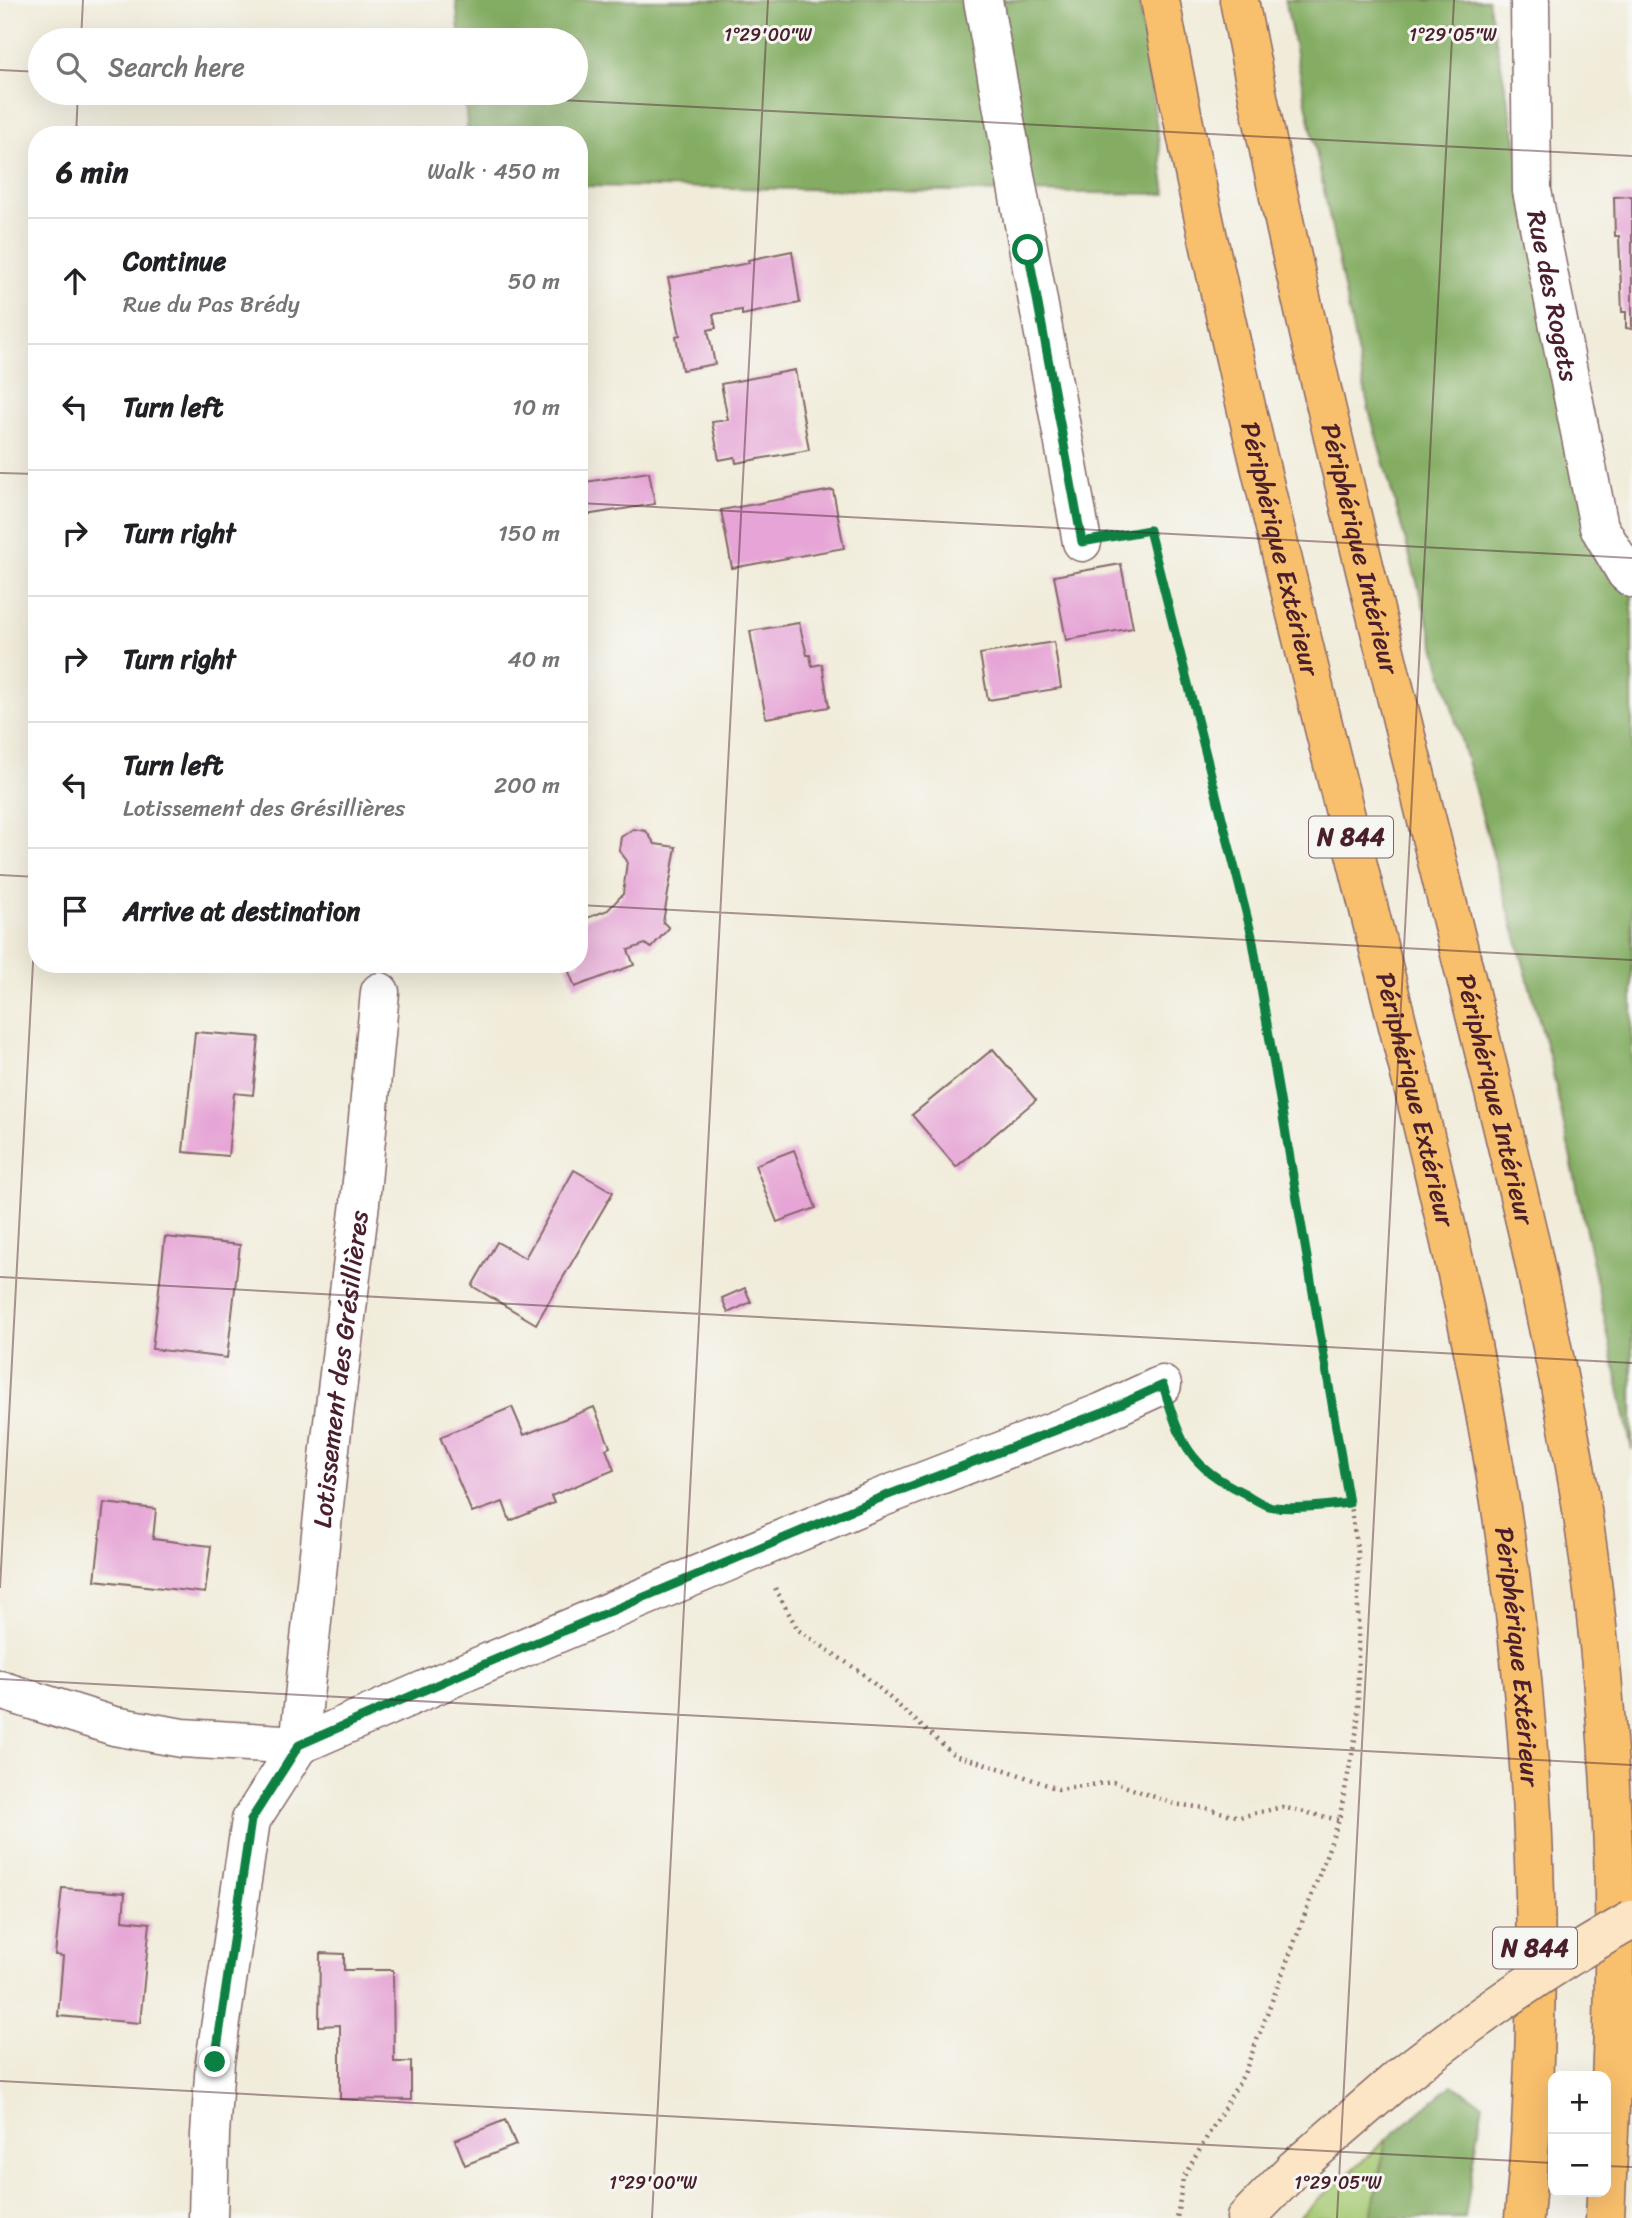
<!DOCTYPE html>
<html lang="en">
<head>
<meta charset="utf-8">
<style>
	body { margin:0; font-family:Sriracha,sans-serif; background:#f2f2f2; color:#202124 }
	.controls { position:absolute; right:21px; bottom:21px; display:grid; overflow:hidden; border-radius:14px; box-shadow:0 7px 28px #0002 }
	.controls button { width:63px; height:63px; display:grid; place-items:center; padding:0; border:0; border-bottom:2px solid #e0e0e0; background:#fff; color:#202124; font:35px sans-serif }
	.stop { position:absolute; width:21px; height:21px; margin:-16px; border:5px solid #0b8043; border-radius:50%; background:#fff }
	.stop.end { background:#0b8043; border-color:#fff; box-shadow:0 2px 7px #0008 }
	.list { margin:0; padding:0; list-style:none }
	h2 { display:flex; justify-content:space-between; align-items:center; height:91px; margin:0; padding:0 28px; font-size:30px }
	h2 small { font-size:23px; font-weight:400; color:#757577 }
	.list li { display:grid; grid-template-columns:46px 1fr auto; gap:21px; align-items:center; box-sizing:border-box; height:126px; padding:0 28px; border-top:2px solid #e0e0e0 }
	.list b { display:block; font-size:26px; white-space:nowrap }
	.list p { margin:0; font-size:23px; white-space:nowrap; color:#757577 }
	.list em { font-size:23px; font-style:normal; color:#757577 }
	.icon { flex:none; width:38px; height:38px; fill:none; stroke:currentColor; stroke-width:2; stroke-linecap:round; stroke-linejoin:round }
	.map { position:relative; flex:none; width:1632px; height:2218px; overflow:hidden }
	.search { position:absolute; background:#fff; box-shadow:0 7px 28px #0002; left:28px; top:28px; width:560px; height:77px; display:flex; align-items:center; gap:18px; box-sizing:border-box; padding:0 24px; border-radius:38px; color:#757577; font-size:26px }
	.panel { position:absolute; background:#fff; box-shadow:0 7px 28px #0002; left:28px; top:126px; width:560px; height:847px; border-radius:28px }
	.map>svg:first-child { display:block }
	.green { fill:#a6c972; stroke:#78744e; stroke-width:2 }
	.forest { fill:#84ad64; stroke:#676648; stroke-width:2 }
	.building { fill:#e6a5d6 }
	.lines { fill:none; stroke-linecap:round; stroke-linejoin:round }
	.street-casing { stroke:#846768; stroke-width:41 }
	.secondary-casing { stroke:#846768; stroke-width:41 }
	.highway-casing { stroke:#846768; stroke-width:41 }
	.path { stroke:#846768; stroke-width:4.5; stroke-dasharray:2 5; stroke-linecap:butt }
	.street { stroke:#fff; stroke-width:38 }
	.secondary { stroke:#fce5c4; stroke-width:38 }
	.highway { stroke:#f8bf6c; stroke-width:38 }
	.secondary-bridge-casing { stroke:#846768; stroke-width:41; stroke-linecap:butt }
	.secondary-bridge { stroke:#fce5c4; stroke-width:38 }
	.route { stroke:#0b8043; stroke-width:9 }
	.ticks { fill:none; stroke:#4a1f2b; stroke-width:2; stroke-opacity:0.45 }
	.labels { text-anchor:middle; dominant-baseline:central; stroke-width:6; stroke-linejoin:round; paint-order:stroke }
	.shield { fill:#f6f6f2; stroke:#7e6067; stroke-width:2 }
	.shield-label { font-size:24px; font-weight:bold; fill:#4a1f2b }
	.street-label { font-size:26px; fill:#4a1f2b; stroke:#f6f6f2 }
	.ticks-label { font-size:18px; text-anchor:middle; fill:#4a1f2b; stroke:#f6f6f2; stroke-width:6; stroke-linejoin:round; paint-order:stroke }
</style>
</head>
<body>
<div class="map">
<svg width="1632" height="2218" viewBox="0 0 1632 2218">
	<rect width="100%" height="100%" fill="#f6f6f2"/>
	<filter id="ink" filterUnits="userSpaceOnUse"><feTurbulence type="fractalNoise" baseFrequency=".0143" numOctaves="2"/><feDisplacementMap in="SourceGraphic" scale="14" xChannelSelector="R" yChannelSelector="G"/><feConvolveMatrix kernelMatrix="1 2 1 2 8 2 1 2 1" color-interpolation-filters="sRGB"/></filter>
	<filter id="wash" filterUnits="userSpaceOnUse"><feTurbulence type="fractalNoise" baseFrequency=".00686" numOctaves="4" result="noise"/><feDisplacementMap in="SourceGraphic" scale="28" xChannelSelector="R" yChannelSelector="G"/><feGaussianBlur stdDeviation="1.57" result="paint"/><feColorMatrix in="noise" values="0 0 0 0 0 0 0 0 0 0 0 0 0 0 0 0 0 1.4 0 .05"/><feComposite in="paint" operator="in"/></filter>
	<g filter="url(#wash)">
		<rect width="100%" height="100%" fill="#f1ecda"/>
		<path class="green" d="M1386,2140L1371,2218H1298Z"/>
		<g class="forest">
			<path d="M456,0H1139L1166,194L579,186V135H468L464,93H576V40H460Z"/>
			<path d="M1285,0H1488L1600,560L1632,588V1450L1550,1059L1369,410Z"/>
			<path d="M1452,2085L1483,2103L1465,2218H1371L1386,2140Z"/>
		</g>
		<g id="blocks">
			<g class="building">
				<path d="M1632,196V329L1626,328V312H1622L1619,236H1615L1614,197Z"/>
				<path d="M792,251L800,303L742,315V310L713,314L716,328L708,330L715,364L682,370L676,336L680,335L668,278L749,263L748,260Z"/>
				<path d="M795,370L809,450L736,463L735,457L719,460L712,422L728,420L721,384Z"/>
				<path d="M649,472L655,504L579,516V483Z"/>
				<path d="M833,490L844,548L732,568L721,510Z"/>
				<path d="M1121,564L1133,628L1066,640L1054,576Z"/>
				<path d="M799,623L807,655H810L812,666L822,664L829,707L766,718L750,631Z"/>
				<path d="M1054,642L1061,688L988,700L980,654Z"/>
				<path d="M633,829L646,831L655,844L676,847L663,922L669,928L651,948L645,944L628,950L634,965L575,987L566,964H579V921L608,910L623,894L627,861L619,850L621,837Z"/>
				<path d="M195,1032L259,1037L253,1095L234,1093L228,1156L183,1152Z"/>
				<path d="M993,1049L1036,1100L956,1167L912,1115Z"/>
				<path d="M794,1150L816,1208L777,1222L755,1165Z"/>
				<path d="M574,1170L613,1192L536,1324L472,1286L497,1242L525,1258Z"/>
				<path d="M165,1237L240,1245L227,1358L152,1349Z"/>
				<path d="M745,1288L751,1302L728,1313L722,1298Z"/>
				<path d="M512,1407L524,1435L594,1407L610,1447L606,1449L614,1470L551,1496L554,1503L510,1521L503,1502L472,1513L440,1437Z"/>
				<path d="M104,1503L156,1509L153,1539L211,1546L205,1593L95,1580Z"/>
				<path d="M62,1888L125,1893L123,1920L150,1923L140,2023L58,2016L63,1956L55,1955Z"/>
				<path d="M320,1953L344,1954V1970H393L394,2062H411V2100L340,2099V2025L319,2026Z"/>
				<path d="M505,2120L516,2145L465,2165L455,2140Z"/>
			</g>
		</g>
	</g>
	<g filter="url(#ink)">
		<use href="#blocks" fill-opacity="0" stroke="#846768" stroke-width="2"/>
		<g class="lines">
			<g class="street-casing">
				<g id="street">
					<path d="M983,0L1082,542"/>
					<path id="s1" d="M1530,0L1532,191L1599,527L1626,573L1632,578"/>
					<path d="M0,1690L114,1726L182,1738L299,1745L468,1671L875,1500L1103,1412L1162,1385"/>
					<path id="s2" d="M208,2218L210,2134L215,2062L251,1820L299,1745L331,1439L360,1203L380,992"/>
				</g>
			</g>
			<g class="secondary-casing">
				<path id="secondary" d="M1246,2218L1294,2169L1400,2077"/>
			</g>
			<g class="highway-casing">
				<g id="highway">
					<path id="s3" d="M1160,0C1217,309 1296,613 1371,918C1425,1134 1482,1351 1510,1573C1538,1787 1544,2003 1524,2218"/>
					<path id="s4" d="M1239,0C1318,416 1432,825 1529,1238C1545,1312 1561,1386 1574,1460C1596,1588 1608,1719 1613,1849C1617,1972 1611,2095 1605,2218"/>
				</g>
			</g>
			<g class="path">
				<path d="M1121,535L1149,530L1252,937L1358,1552V1724L1339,1820L1301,1925L1244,2074L1183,2178L1177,2218"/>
				<path d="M1174,1423C1185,1458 1213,1478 1244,1494C1252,1498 1260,1503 1268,1506C1287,1512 1328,1505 1349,1503"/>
				<path d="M775,1588L798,1630L862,1673L954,1755L1009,1771L1058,1789L1113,1782L1174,1804L1204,1808L1240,1817L1282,1807L1339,1820"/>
			</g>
			<use href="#street" class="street"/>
			<use href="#secondary" class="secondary"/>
			<use href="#highway" class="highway"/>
			<g class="secondary-bridge-casing">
				<path id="secondary-bridge" d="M1400,2077C1475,2019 1549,1966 1632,1920"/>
			</g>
			<use href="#secondary-bridge" class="secondary-bridge"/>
		</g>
	</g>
	<g class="lines" filter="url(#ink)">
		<path class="route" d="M215,2062L251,1820L299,1745L468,1671L875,1500L1103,1412L1163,1385C1181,1443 1187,1465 1244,1493C1253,1498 1263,1506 1273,1507C1298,1509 1324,1506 1349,1503L1252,936L1149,530L1082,542L1028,250"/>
	</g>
	<path class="ticks" d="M81,40L83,0M0,70L40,72M429,93L1632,156M76,135L78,93M0,473L37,474M579,503L1632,558M0,875L37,877M579,905L1632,960M0,1277L1632,1363M0,1588L37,887M0,1679L1632,1765M0,2081L1553,2163M1606,2166L1632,2167M652,2218L768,0M1337,2218L1454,0"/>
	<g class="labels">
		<g class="shield">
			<rect x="1309" y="816.5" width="84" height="41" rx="5"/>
			<rect x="1493" y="1927.5" width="84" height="41" rx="5"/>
		</g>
		<g class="shield-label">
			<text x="1351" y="837">N 844</text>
			<text x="1535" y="1948">N 844</text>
		</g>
		<g class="street-label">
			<text stroke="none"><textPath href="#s1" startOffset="298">Rue des Rogets</textPath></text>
			<text stroke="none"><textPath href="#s3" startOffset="562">Périphérique Extérieur</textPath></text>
			<text stroke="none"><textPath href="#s4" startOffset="562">Périphérique Intérieur</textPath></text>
			<text stroke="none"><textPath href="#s3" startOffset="1129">Périphérique Extérieur</textPath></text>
			<text stroke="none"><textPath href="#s4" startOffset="1129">Périphérique Intérieur</textPath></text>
			<text stroke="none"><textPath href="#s2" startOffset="868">Lotissement des Grésillières</textPath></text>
			<text stroke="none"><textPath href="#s3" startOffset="1696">Périphérique Extérieur</textPath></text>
		</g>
	</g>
	<g class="ticks-label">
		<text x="768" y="41">1°29'00"W</text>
		<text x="1453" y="41">1°29'05"W</text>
		<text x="653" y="2189">1°29'00"W</text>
		<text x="1338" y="2189">1°29'05"W</text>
	</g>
</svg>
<div class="controls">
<button>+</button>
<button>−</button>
</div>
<div class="stop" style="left:1028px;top:250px"></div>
<div class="stop end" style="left:215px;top:2062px"></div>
<div class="search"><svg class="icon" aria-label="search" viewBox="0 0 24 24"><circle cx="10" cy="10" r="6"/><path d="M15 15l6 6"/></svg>Search here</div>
<section class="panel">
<h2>6 min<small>Walk · 450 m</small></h2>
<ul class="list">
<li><svg class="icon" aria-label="ahead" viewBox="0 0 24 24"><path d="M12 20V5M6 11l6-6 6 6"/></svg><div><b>Continue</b><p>Rue du Pas Brédy</p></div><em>50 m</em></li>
<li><svg class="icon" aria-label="left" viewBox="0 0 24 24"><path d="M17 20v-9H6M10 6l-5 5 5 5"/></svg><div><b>Turn left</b></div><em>10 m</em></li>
<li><svg class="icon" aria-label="right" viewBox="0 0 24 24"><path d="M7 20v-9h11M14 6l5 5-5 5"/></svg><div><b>Turn right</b></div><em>150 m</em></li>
<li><svg class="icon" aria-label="right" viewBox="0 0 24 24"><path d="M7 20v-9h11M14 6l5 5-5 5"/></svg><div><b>Turn right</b></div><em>40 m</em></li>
<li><svg class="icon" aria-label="left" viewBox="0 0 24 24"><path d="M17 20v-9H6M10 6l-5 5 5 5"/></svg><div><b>Turn left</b><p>Lotissement des Grésillières</p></div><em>200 m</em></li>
<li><svg class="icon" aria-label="arrive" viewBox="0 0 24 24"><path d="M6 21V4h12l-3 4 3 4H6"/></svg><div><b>Arrive at destination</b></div></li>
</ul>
</section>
</div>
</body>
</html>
